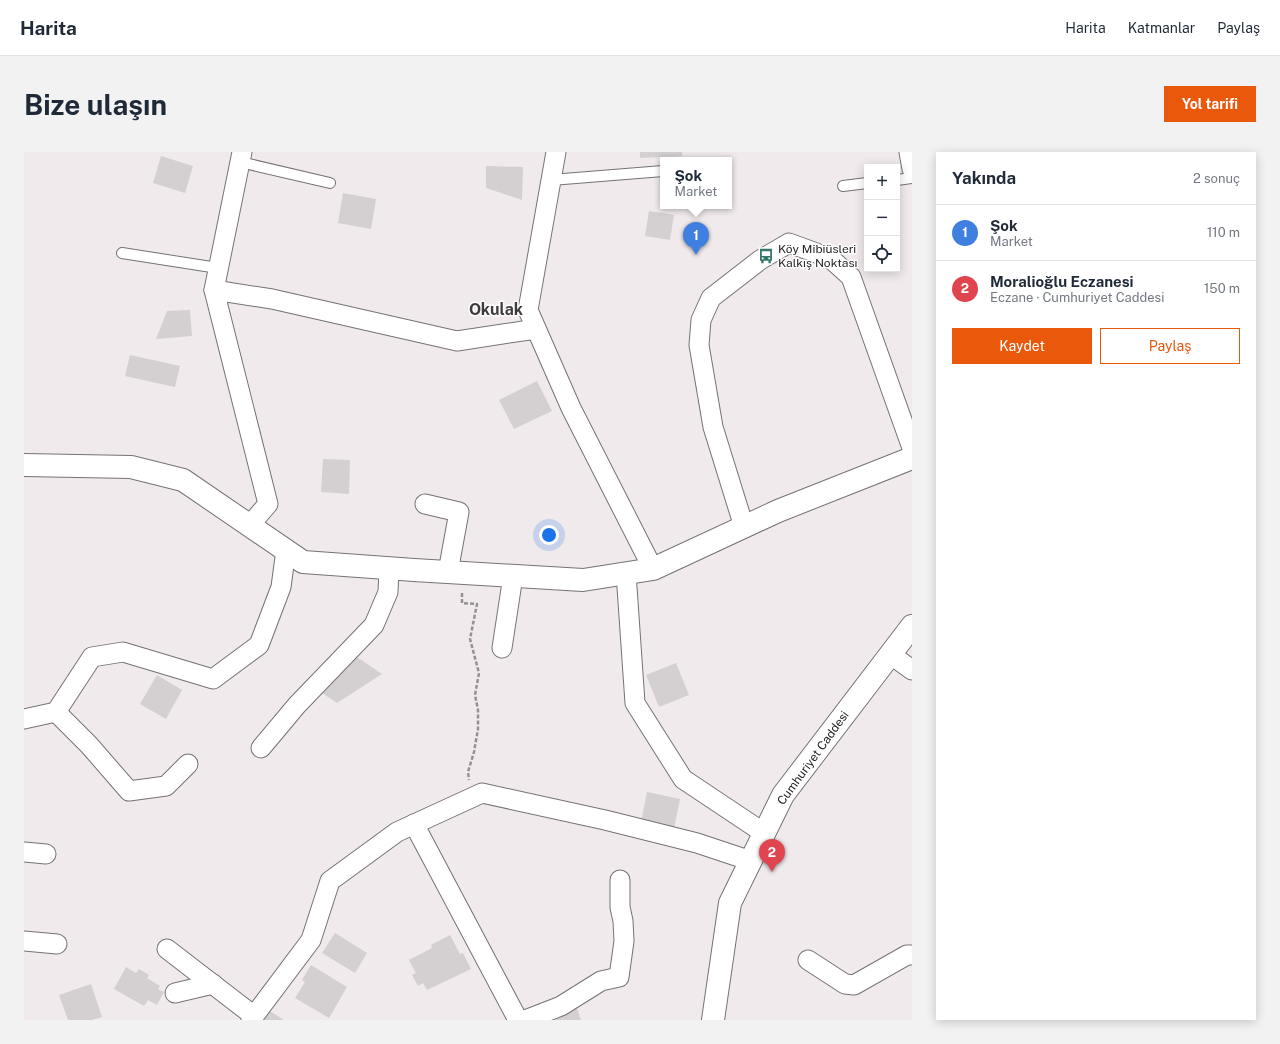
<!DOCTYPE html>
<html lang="tr">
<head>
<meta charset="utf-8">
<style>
	body { margin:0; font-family:"Public Sans",sans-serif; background:#f2f2f3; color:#1f2937 }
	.controls { position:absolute; right:12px; top:12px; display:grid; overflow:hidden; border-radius:0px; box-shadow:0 2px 10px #0003 }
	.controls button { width:36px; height:36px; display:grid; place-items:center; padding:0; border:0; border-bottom:1px solid #e0e1e3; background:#fff; color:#1f2937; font:20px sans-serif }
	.you { position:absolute; left:525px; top:383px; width:14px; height:14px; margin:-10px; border:3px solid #fff; border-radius:50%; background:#1a73e8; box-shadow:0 0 0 6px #1a73e833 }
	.badge { display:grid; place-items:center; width:26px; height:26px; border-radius:50%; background:#ea580c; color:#fff; font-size:13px; font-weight:700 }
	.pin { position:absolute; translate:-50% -33px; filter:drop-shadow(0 1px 2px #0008) }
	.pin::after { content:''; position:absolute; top:21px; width:14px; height:12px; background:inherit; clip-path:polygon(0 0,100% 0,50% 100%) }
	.popup { position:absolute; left:636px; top:5px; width:72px; height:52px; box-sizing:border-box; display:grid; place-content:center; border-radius:0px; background:#fff; filter:drop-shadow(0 1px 3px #0005); font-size:13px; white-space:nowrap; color:#747a83 }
	.popup b { font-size:15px; color:#1f2937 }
	.popup::after { content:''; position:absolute; left:50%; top:100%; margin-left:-8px; border:8px solid transparent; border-top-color:#fff }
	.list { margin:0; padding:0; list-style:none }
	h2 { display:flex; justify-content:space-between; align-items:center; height:52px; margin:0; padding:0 16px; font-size:17px }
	h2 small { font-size:13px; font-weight:400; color:#747a83 }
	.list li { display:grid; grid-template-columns:26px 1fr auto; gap:12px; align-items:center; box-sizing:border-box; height:56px; padding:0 16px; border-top:1px solid #e0e1e3 }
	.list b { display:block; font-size:15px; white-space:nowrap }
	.list p { margin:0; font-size:13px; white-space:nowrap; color:#747a83 }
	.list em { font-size:13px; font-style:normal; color:#747a83 }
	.actions { display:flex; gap:8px; padding:12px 16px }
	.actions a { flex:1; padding:9px 0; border:1px solid #ea580c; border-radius:0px; text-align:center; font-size:14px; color:#ea580c }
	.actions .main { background:#ea580c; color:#fff }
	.icon { flex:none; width:22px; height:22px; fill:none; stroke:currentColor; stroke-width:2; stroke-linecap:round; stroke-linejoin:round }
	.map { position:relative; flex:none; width:888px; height:868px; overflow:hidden; border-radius:0px }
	header { display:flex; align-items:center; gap:24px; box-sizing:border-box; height:56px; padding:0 20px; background:#fff; border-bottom:1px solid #e0e1e3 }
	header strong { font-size:19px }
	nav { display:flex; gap:22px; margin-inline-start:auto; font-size:14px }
	.intro { display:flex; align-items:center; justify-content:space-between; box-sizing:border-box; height:96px; padding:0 24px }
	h1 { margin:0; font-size:28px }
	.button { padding:10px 18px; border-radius:0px; background:#ea580c; color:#fff; font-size:14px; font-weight:700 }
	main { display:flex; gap:24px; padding:0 24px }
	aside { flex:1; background:#fff; border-radius:0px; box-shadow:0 2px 10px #0003 }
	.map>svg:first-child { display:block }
	.building { fill:#d4cfd1 }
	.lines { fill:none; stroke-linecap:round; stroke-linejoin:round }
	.lane-casing { stroke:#767274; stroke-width:12 }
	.street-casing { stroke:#767274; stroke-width:21 }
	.secondary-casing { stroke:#767274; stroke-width:24 }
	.path { stroke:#959193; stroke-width:2.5; stroke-dasharray:4 2; stroke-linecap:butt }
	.lane { stroke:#fff; stroke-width:10 }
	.street { stroke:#fff; stroke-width:19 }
	.secondary { stroke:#fff; stroke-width:22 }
	.labels { text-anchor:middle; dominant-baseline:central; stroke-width:3; stroke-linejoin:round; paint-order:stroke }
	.poi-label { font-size:12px; fill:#262425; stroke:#fff; text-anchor:start }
	.street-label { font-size:12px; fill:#262425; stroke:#fff }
	.district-label { font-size:16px; font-weight:bold; fill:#3f3b3d; stroke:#fff }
</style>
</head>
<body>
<header>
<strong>Harita</strong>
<nav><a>Harita</a><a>Katmanlar</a><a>Paylaş</a></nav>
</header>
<div class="intro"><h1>Bize ulaşın</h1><a class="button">Yol tarifi</a></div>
<main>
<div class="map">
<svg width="888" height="868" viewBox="0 0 888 868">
	<rect width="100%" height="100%" fill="#f0eaec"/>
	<g class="building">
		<path d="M616,0H658V4L616,6Z"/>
		<path d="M137,4L169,14L161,41L129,31Z"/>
		<path d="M462,14L499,15L498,48L462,36Z"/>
		<path d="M319,41L352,47L347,77L314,71Z"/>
		<path d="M625,59L650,63L646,88L621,84Z"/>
		<path d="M166,158L168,184L132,187L143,159Z"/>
		<path d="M106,203L156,214L151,235L101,224Z"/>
		<path d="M513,229L528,259L490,277L475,248Z"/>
		<path d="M299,307L326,308L325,342L297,340Z"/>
		<path d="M330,503L358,522L313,551L295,539Z"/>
		<path d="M652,511L665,543L635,555L622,523Z"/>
		<path d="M133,523L158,538L142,567L116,552Z"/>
		<path d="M623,640L656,647L650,677L617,670Z"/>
		<path d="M311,781L343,801L331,821L298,801Z"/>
		<path d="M426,783L436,802L439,801L447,817L403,838L399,831L394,834L388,823L392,821L385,808L408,796L407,793Z"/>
		<path d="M287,813L323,835L305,866L271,846L281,830L278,828Z"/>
		<path d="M102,815L112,821L115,817L125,823L123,826L136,834L134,837L140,840L133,853L124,848L120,854L90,837Z"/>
		<path d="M67,832L78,865L68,868H44L35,843Z"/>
		<path d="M241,856L260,868H234Z"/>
		<path d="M553,856L557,868H531Z"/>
	</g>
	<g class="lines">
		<g class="lane-casing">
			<g id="lane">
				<path d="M216,10L306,31"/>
				<path d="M527,28L639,19"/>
				<path d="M873,28L888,26"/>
				<path d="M819,34L843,31"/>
				<path d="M98,101L194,116"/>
			</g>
		</g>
		<g class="street-casing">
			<g id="street">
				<path d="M218,0L190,138L244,352L225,374"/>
				<path d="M532,0L504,158L547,256L629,417"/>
				<path d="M885,0L888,17"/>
				<path d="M190,138L248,147L433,189L512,177"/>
				<path d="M401,352L435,360L424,420"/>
				<path d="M720,375L689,275L675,193L677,168L687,146L736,108L765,91L806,106L827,125L888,296"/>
				<path d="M602,421L611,551L659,627L740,681"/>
				<path d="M478,496L489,424"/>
				<path d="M866,502L888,518"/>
				<path d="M32,560L65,593L105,639L142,634L164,612"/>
				<path d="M0,567L32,560L68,505L99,500L189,527L235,493L257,435L262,398"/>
				<path d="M237,596L273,553L350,473L364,440L365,416"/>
				<path d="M390,672L494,868"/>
				<path d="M0,700L22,702"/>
				<path d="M0,789L33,792"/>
				<path d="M143,797L230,864"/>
				<path d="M784,808L821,832L830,833L883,803H888"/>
				<path d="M151,841L189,832"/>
				<path d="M227,868L287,788L306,729L373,680L458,641L581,668L673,691L727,709"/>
				<path d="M501,868L537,854L577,829L595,825L600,789L599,769L596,755V728"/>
			</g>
		</g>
		<g class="secondary-casing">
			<g id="secondary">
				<path d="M0,313L107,315L159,328L279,410L390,418L559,428L629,417L754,359L888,306"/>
				<path d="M689,868L706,751L759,643L888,474"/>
			</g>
		</g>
		<path class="path" d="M438,441V451L453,452L446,487L455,521L451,543L454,558V577L450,600L444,620L445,628"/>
		<use href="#lane" class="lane"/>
		<use href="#street" class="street"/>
		<use href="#secondary" class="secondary"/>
	</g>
	<defs>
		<g id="bus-bare" transform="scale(1.2)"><path d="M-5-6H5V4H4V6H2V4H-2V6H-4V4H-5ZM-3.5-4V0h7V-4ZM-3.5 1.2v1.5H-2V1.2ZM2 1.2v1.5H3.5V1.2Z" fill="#36786a" stroke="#fff" stroke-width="2.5" paint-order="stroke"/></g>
	</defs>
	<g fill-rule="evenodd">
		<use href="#bus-bare" x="742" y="104"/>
	</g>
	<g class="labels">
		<g class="poi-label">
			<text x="754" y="97">Köy Mibiüsleri<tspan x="754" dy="14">Kalkış Noktası</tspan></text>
		</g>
		<g class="street-label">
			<text transform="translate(789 606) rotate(-54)">Cumhuriyet Caddesi</text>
		</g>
		<g class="district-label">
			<text x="472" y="157">Okulak</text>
		</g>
	</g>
</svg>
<div class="controls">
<button>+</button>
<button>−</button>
<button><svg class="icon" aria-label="locate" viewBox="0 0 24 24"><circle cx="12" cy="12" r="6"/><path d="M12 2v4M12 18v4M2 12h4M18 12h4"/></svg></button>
</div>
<div class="you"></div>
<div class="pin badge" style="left:672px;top:103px;background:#3f7fe0">1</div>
<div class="popup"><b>Şok</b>Market</div>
<div class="pin badge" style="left:748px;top:720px;background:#e0444e">2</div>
</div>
<aside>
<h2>Yakında<small>2 sonuç</small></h2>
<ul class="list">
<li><span class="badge" style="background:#3f7fe0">1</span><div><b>Şok</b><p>Market</p></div><em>110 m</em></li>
<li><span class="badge" style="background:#e0444e">2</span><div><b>Moralioğlu Eczanesi</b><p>Eczane · Cumhuriyet Caddesi</p></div><em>150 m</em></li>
</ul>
<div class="actions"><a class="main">Kaydet</a><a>Paylaş</a></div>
</aside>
</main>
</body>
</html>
